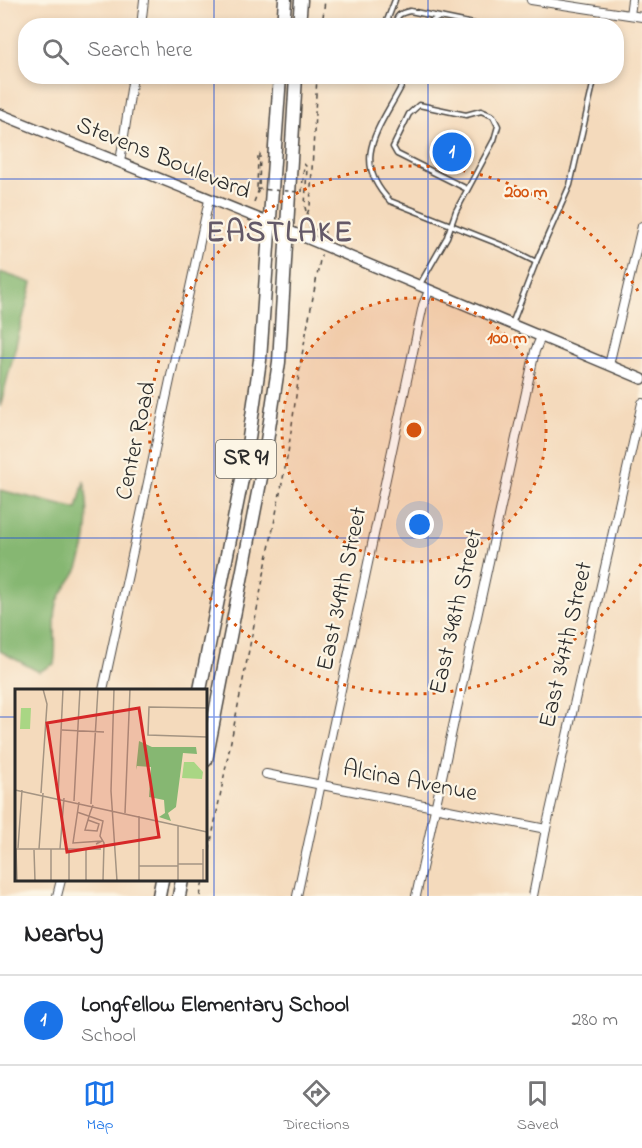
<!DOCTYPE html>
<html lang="en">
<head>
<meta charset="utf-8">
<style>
	body { margin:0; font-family:"Indie Flower",sans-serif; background:#f2f2f2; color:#202124 }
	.you { position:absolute; left:420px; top:525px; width:21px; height:21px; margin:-15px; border:4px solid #fff; border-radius:50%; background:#1a73e8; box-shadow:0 0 0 9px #1a73e833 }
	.badge { display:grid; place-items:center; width:39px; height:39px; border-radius:50%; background:#1a73e8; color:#fff; font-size:20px; font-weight:700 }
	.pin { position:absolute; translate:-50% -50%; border:3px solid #fff; box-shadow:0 2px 6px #0006 }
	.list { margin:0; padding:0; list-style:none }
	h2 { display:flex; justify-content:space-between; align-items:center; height:78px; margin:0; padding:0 24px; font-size:26px }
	h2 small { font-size:20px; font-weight:400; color:#757577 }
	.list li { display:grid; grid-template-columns:39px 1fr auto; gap:18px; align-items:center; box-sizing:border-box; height:90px; padding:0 24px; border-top:2px solid #e0e0e0 }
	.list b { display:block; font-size:22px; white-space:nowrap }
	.list p { margin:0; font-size:20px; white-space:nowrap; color:#757577 }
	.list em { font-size:20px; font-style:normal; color:#757577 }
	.icon { flex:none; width:33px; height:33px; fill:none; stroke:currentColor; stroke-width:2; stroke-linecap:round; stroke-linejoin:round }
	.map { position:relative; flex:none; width:642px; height:896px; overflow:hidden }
	.search { position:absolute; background:#fff; box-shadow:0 3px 9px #0003; left:18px; right:18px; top:18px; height:66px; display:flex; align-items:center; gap:15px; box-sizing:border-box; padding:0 21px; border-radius:24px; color:#757577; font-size:22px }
	.sheet { height:168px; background:#fff }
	nav { display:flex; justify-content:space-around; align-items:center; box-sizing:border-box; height:84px; border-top:2px solid #e0e0e0; background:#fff; font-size:16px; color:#757577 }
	nav a { display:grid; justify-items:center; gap:3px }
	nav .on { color:#1a73e8 }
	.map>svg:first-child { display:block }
	.forest { fill:#86b772; stroke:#58714e; stroke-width:1.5 }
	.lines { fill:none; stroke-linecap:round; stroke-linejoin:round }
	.service-casing { stroke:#494541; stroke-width:7 }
	.minor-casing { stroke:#494541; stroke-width:10 }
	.tertiary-casing { stroke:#494541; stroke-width:12 }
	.primary-casing { stroke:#494541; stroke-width:15 }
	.path { stroke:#494541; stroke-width:1.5; stroke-dasharray:4.5 4.5; stroke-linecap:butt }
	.service { stroke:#fff; stroke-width:4 }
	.minor { stroke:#fff; stroke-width:8 }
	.tertiary { stroke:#fff; stroke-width:9 }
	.primary { stroke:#fff; stroke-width:12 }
	.path-bridge { stroke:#494541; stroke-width:1.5; stroke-dasharray:4.5 4.5; stroke-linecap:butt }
	.grid { fill:none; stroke:#1d4ed8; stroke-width:1.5; stroke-opacity:0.55 }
	.ring { fill:none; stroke:#d5540f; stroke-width:3; stroke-dasharray:3 6 }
	.labels { text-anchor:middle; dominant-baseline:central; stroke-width:4.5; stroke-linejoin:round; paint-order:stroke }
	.shield { fill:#fcf5e5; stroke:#6a6863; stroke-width:1.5 }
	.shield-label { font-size:22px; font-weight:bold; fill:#2b2b2b }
	.street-label { font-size:24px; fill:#2b2b2b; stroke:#fcf5e5 }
	.district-label { font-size:30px; font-weight:bold; letter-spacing:1.5px; fill:#645968; stroke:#fcf5e5 }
	.inset-road { fill:none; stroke:#a49482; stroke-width:1.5 }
	.view { fill:#d62828; fill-opacity:0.15; stroke:#d62828; stroke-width:3 }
	.inset-edge { fill:none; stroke:#2b2b2b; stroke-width:3 }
	.centre { fill:#d5540f; stroke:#fcf5e5; stroke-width:3 }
	.ring-label { font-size:18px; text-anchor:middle; font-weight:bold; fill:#d5540f; stroke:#fcf5e5; stroke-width:4.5; stroke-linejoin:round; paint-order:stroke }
</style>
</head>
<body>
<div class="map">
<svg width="642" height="896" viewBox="0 0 642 896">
	<rect width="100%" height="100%" fill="#fcf5e5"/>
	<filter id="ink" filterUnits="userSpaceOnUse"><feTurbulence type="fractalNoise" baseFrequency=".0167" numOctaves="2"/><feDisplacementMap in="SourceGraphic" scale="12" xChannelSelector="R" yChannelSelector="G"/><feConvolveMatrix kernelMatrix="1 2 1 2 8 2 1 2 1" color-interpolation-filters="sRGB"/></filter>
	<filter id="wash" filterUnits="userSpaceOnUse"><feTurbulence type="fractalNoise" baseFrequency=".008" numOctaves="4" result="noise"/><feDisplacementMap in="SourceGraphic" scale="24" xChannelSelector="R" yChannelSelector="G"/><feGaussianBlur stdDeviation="1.35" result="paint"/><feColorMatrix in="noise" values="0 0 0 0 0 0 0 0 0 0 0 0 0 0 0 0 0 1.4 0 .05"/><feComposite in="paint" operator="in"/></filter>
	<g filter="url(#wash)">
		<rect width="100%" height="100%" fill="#f4dabc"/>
		<g class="forest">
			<path d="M0,272L32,283L0,407Z"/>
			<path d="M84,481C90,509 89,541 78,568C72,581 61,590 57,604C52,624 58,643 54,664L39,672L0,651V490L77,509Z"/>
		</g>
	</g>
	<g filter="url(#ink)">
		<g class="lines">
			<g class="service-casing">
				<g id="service">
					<path d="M385,26L395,0"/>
					<path d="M395,26C396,15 400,13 410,11L483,26"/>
					<path d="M423,26L438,18"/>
					<path d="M403,76L401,87C379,129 350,160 390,201L504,246L536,262"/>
					<path d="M419,286L447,237L456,211L494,140L498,126L493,116L481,111L466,115L419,105L409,114L393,147L397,154L467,189"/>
					<path d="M512,324L536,262L570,185L595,76"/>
				</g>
			</g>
			<g class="minor-casing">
				<g id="minor">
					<path d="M531,0L642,17"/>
					<path d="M630,15L632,0"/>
					<path d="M141,26L144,0"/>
					<path d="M120,162L133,76"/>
					<path d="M609,365L642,226"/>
					<path d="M103,690L209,200"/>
					<path d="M266,774L546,829"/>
					<path d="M57,896L61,880"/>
					<path d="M297,896L423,305L429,291"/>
					<path d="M416,896L535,351L541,337"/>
					<path d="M533,896L546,829L642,403"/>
				</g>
			</g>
			<g class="tertiary-casing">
				<path id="tertiary" d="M0,114L287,230L642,379"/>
			</g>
			<g class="primary-casing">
				<g id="primary">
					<path d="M283,26L285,0"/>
					<path d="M299,26L301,0"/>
					<path d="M200,690L246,459L260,360L280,76"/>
					<path d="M206,760L263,467L279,362L296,76"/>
					<path d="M159,896L162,880"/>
					<path d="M179,896L182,880"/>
				</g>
			</g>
			<g class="path">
				<path d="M322,26L325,0"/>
				<path d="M302,192L304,164L307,167L305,207L310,228L325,232L324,235"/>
				<path d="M254,202L259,189L260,153L258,155L257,189"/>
				<path d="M307,214L310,207L317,76"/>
				<path d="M206,867L288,453L301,360L321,255"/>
				<path d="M200,896L203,880"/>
			</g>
			<use href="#service" class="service"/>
			<use href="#minor" class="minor"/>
			<use href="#tertiary" class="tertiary"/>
			<use href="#primary" class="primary"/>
			<path class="path-bridge" d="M257,189L302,192"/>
		</g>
	</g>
	<path class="grid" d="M214,0V26M428,0V26M214,76V896M428,76V896M0,179H642M0,358H642M0,538H642M0,717H16M206,717H642"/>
	<circle cx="414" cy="430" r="132" fill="#d5540f" fill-opacity=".12"/>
	<g class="ring">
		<circle cx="414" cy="430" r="132"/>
		<path d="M641 564A264 264 0 1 1 641 296"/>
	</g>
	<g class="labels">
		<rect class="shield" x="216" y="440" width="60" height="38" rx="4.5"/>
		<g class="shield-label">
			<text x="246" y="459">SR 91</text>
		</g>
		<g class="street-label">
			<text transform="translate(163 159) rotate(22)">Stevens Boulevard</text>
			<text transform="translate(137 441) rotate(-78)">Center Road</text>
			<text transform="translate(343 589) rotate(-78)">East 349th Street</text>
			<text transform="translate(457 612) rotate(-77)">East 348th Street</text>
			<text transform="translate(567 645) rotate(-77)">East 347th Street</text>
			<text transform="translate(410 782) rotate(11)">Alcina Avenue</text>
		</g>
		<g class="district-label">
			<text x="280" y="234">EASTLAKE</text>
		</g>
	</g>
	<g transform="translate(15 689)">
		<rect width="192" height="192" fill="#f4dabc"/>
		<path d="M6,19H16L15,40H5ZM169,73H179L188,83L187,90L167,89Z" fill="#a9d684"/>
		<path d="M124,52L137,58H181L182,65L168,64L161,118L153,124L156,132L144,128L150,124L149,111L134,108L136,78L122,77L121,81Z" fill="#86b772"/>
		<path class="inset-road" d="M99,0L96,102L102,192M192,19L134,18L133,46L192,48M47,41L89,43M0,101L192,143M26,104L32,15L28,0M43,108L48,0M59,112L65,0M64,113L58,154L87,152L81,155M76,115L83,0M62,123L88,132L85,147L89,154L88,192M110,124L115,0M124,127V192M73,131L84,135L82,142L70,141L75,124L78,116M163,136V192M3,159L7,101M0,160H86M1,160L2,192M24,160L28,104M36,160V192M45,160L49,109M54,160V192M71,160V192M188,160V192M19,161L20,192M163,175H188M124,177H163"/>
		<path class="view" d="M124,19L144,148L52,163L32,34Z"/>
		<rect width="192" height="192" class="inset-edge"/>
	</g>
	<circle cx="414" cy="430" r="9" class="centre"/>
	<g class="ring-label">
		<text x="526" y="197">200 m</text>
		<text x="507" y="343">100 m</text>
	</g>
</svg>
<div class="you"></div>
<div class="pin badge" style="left:452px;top:152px">1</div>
<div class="search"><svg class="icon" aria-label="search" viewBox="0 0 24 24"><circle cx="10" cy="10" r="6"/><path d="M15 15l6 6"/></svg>Search here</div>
</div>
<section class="sheet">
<h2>Nearby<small></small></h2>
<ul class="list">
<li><span class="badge">1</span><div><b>Longfellow Elementary School</b><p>School</p></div><em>280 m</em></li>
</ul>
</section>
<nav>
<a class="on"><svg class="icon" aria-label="map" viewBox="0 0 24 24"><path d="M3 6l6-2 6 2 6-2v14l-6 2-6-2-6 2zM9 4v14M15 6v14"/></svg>Map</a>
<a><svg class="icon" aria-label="directions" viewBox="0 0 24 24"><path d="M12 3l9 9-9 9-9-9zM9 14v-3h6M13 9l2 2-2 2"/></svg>Directions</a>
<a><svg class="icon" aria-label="saved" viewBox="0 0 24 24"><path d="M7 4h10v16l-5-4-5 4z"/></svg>Saved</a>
</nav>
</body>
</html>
